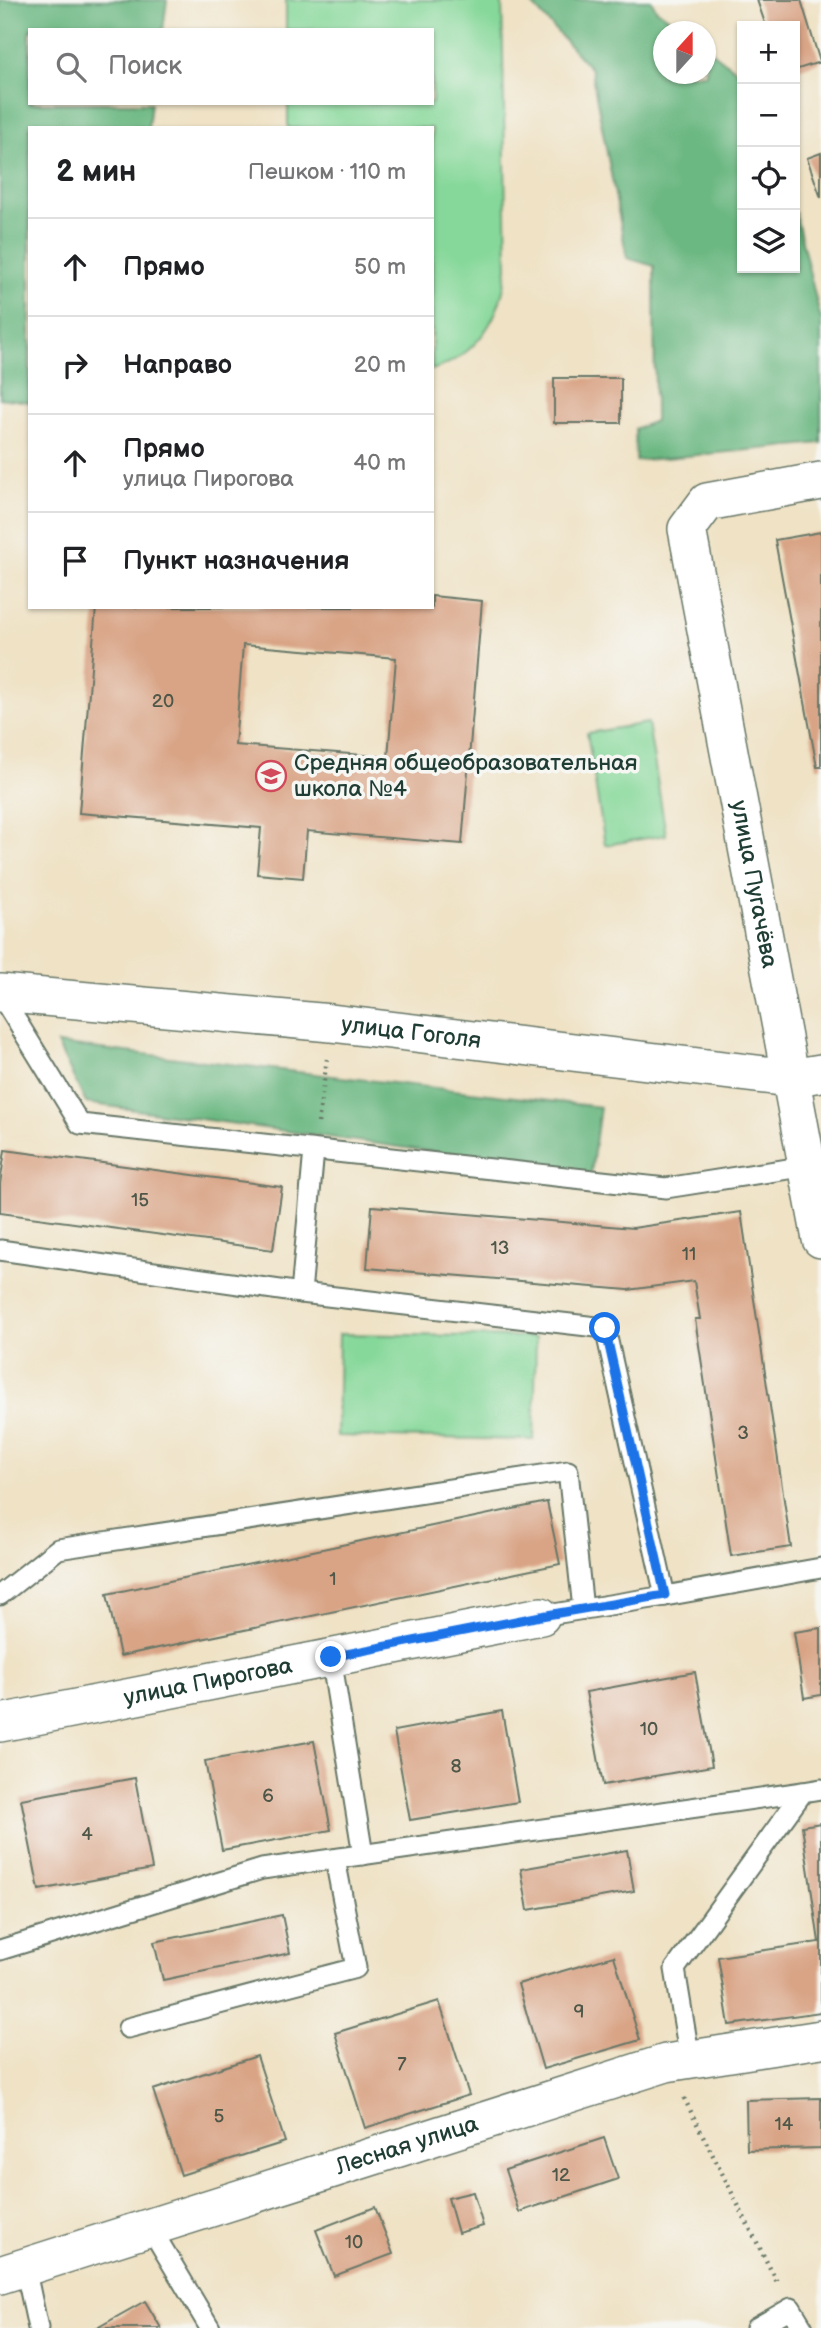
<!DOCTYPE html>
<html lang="ru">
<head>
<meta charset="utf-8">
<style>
	body { margin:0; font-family:"Balsamiq Sans",sans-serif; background:#f2f2f2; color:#202124 }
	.controls { position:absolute; right:21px; top:21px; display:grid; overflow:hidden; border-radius:0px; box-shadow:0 2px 5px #0004 }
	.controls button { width:63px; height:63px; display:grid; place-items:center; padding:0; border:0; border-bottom:2px solid #e0e0e0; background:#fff; color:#202124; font:35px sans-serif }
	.compass { position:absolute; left:653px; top:21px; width:63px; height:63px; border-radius:50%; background:#fff; box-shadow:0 2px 5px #0004; rotate:21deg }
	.stop { position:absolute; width:21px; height:21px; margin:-16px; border:5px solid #1a73e8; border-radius:50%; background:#fff }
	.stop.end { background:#1a73e8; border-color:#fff; box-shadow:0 2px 7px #0008 }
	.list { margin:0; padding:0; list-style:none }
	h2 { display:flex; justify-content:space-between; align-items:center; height:91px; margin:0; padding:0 28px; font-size:30px }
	h2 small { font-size:23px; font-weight:400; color:#757577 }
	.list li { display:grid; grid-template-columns:46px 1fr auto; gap:21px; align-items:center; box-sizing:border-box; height:98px; padding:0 28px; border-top:2px solid #e0e0e0 }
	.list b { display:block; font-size:26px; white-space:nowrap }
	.list p { margin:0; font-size:23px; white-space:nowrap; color:#757577 }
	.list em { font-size:23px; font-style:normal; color:#757577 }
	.icon { flex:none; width:38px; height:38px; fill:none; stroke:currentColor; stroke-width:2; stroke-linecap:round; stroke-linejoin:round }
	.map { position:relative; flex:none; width:821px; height:2328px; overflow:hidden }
	.search { position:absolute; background:#fff; box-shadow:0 2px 5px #0004; left:28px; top:28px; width:406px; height:77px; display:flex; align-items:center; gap:18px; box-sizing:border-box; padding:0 24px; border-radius:0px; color:#757577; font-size:26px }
	.panel { position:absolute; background:#fff; box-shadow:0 2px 5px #0004; left:28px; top:126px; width:406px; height:483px; border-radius:0px }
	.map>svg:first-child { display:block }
	.green { fill:#86d89a; stroke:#528a67; stroke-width:2 }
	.forest { fill:#6cb882; stroke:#467a5b; stroke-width:2 }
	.building { fill:#d9a486; fill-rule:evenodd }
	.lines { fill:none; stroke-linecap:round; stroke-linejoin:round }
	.lane-casing { stroke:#687767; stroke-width:23 }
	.street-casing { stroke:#687767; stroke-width:40 }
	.path { stroke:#687767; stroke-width:4.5; stroke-dasharray:2 5; stroke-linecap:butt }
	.lane { stroke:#fff; stroke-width:19 }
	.street { stroke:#fff; stroke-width:37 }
	.route { stroke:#1a73e8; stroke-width:9 }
	.labels { text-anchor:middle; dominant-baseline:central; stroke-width:7; stroke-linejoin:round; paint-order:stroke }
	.number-label { font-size:19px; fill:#4e5748 }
	.poi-label { font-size:23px; fill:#1f3d34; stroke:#f6f6f2; text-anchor:start }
	.street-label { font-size:23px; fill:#1f3d34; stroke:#f6f6f2 }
</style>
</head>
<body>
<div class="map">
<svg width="821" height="2328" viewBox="0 0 821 2328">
	<rect width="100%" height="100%" fill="#f6f6f2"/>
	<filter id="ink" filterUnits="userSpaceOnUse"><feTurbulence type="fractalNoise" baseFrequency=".0143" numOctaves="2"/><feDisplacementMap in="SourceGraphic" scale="14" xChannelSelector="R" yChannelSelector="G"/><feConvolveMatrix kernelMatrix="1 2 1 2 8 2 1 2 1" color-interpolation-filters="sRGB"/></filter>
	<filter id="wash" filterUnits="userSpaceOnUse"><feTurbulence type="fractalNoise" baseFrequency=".00686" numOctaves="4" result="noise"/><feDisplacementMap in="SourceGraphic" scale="28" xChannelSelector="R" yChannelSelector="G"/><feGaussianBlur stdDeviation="1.57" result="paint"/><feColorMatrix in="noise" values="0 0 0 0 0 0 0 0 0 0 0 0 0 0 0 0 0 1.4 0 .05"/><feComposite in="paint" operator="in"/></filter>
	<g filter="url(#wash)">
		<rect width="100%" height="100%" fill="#efe2c5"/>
		<g class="green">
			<path d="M286,0H502L507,268C502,315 479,355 432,370V128H288V103H432V30H286Z"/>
			<path d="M648,723L666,835L605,845L587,733Z"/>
			<path d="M339,1334L536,1337L534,1440L337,1436Z"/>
		</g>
		<g class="forest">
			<path d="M0,0H167L163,30H30V103H151L148,128H30V402L0,398Z"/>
			<path d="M528,0H651L656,9L686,31L664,32V74H706V47L742,75V268H795V212L821,320V443L636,461L635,429L655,421L654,266L627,258L591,69Z"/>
			<path d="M57,1044L600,1107L591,1174L86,1103Z"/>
		</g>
		<g id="blocks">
			<g class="building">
				<path d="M757,0H801L820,62L795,70V26H766Z"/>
				<path d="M821,153V198L807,158Z"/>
				<rect x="554" y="378" width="67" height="45"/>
				<path d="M821,532V767H817L775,540Z"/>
				<path d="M432,596L482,601L462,844L307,831L303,878L257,874L261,828L79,813L96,607H432ZM243,645L396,658L388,757L235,745Z"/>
				<path d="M5,1150L282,1187L273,1250L0,1213V1184Z"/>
				<path d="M372,1206L633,1228L741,1212L791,1547L731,1556L695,1319H700L694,1281L628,1290L367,1268Z"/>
				<path d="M547,1502L560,1564L120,1656L107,1594Z"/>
				<path d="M821,1628V1695L804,1698L794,1632Z"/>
				<path d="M695,1672L712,1766L603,1785L586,1692Z"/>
				<path d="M502,1711L518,1802L410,1820L394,1731Z"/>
				<path d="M314,1741L331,1830L222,1850L205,1761Z"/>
				<path d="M135,1778L152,1869L39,1890L21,1799Z"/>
				<path d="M821,1823V2012L729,2025L718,1957L819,1942L802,1826Z"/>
				<path d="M627,1850L634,1891L528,1910L521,1869Z"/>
				<path d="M282,1915L290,1953L163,1980L154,1942Z"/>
				<path d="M614,1956L640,2040L543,2069L518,1984Z"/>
				<path d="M439,2001L469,2095L365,2128L335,2033Z"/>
				<path d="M257,2056L285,2142L181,2175L153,2090Z"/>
				<path d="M821,2098V2148L747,2150L746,2100Z"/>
				<path d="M604,2138L618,2179L519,2212L505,2170Z"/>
				<path d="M473,2192L483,2226L458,2233L448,2198Z"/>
				<path d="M375,2207L393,2254L334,2276L316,2230Z"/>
				<path d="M145,2301L161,2328H97Z"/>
			</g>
		</g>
	</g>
	<g filter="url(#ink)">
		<use href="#blocks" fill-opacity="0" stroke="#687767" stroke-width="2"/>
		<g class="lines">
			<g class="lane-casing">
				<g id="lane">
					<path d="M0,994L80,1124L666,1188L807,1166"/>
					<path d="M0,1250L301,1293L314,1150"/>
					<path d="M301,1293L605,1328L665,1596L541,1616"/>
					<path d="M0,1595L58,1549L568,1471L583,1609"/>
					<path d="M665,1596L821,1568"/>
					<path d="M331,1657L363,1855"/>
					<path d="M0,1950L262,1869L803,1792"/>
					<path d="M128,2028L356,1968L335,1859"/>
					<path d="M690,2060L675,1969L803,1792L821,1789"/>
					<path d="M150,2227L210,2328"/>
					<path d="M25,2267L38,2328"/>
					<path d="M756,2328L791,2308L803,2328"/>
				</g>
			</g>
			<g class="street-casing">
				<g id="street">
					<path id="s1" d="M821,481L707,502L687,529L821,1239"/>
					<path id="s2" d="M0,993L331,1023L790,1078L821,1073"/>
					<path id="s3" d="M0,1723L541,1616"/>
					<path id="s4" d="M0,2275L666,2063L821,2039"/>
				</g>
			</g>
			<g class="path">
				<path d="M318,1123L327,1059"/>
				<path d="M684,2098L778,2284"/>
			</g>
			<use href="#lane" class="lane"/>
			<use href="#street" class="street"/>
		</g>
	</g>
	<g class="lines" filter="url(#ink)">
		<path class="route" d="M331,1657L541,1616L665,1595L605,1328"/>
	</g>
	<defs>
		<g id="school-ring" transform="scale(1.575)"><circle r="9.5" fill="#f6f6f2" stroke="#d1495b" stroke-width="1.5"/><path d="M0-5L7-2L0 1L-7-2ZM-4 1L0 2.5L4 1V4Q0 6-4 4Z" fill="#d1495b"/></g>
	</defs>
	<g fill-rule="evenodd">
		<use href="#school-ring" x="271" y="776"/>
	</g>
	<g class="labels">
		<g class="number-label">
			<text x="163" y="701">20</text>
			<text x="140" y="1200">15</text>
			<text x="500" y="1248">13</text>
			<text x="689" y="1254">11</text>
			<text x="743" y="1433">3</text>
			<text x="333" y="1579">1</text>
			<text x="649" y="1729">10</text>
			<text x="456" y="1766">8</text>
			<text x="268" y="1796">6</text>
			<text x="87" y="1834">4</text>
			<text x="579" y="2012">9</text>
			<text x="402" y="2064">7</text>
			<text x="219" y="2116">5</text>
			<text x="784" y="2124">14</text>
			<text x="561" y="2175">12</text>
			<text x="354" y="2242">10</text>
		</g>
		<g class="poi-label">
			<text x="294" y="763">Средняя общеобразовательная<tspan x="294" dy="26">школа №4</tspan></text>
		</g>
		<g class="street-label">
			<text stroke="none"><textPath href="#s1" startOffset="511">улица Пугачёва</textPath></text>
			<text stroke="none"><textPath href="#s2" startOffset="413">улица Гоголя</textPath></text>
			<text stroke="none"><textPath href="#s3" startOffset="212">улица Пирогова</textPath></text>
			<text stroke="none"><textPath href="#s4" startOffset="427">Лесная улица</textPath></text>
		</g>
	</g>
</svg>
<div class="controls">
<button>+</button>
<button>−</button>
<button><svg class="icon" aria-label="locate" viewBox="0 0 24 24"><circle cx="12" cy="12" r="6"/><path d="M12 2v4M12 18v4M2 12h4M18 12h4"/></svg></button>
<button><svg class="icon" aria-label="layers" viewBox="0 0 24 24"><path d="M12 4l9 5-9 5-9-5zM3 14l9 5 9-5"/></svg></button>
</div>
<svg class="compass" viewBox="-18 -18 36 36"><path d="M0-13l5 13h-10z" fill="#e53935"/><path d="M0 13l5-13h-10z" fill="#757577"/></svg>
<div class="stop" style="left:605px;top:1328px"></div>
<div class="stop end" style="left:331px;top:1657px"></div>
<div class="search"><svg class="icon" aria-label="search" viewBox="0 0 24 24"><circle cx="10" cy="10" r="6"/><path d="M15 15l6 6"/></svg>Поиск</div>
<section class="panel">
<h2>2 мин<small>Пешком · 110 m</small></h2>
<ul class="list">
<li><svg class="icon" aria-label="ahead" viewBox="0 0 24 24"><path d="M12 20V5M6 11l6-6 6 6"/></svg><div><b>Прямо</b></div><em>50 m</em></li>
<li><svg class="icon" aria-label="right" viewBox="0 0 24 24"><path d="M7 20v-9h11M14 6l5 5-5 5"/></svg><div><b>Направо</b></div><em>20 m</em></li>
<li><svg class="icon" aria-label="ahead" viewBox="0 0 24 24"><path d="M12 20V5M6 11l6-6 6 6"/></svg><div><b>Прямо</b><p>улица Пирогова</p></div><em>40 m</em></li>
<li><svg class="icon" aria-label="arrive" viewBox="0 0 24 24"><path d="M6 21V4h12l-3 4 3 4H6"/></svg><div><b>Пункт назначения</b></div></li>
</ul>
</section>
</div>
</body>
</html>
